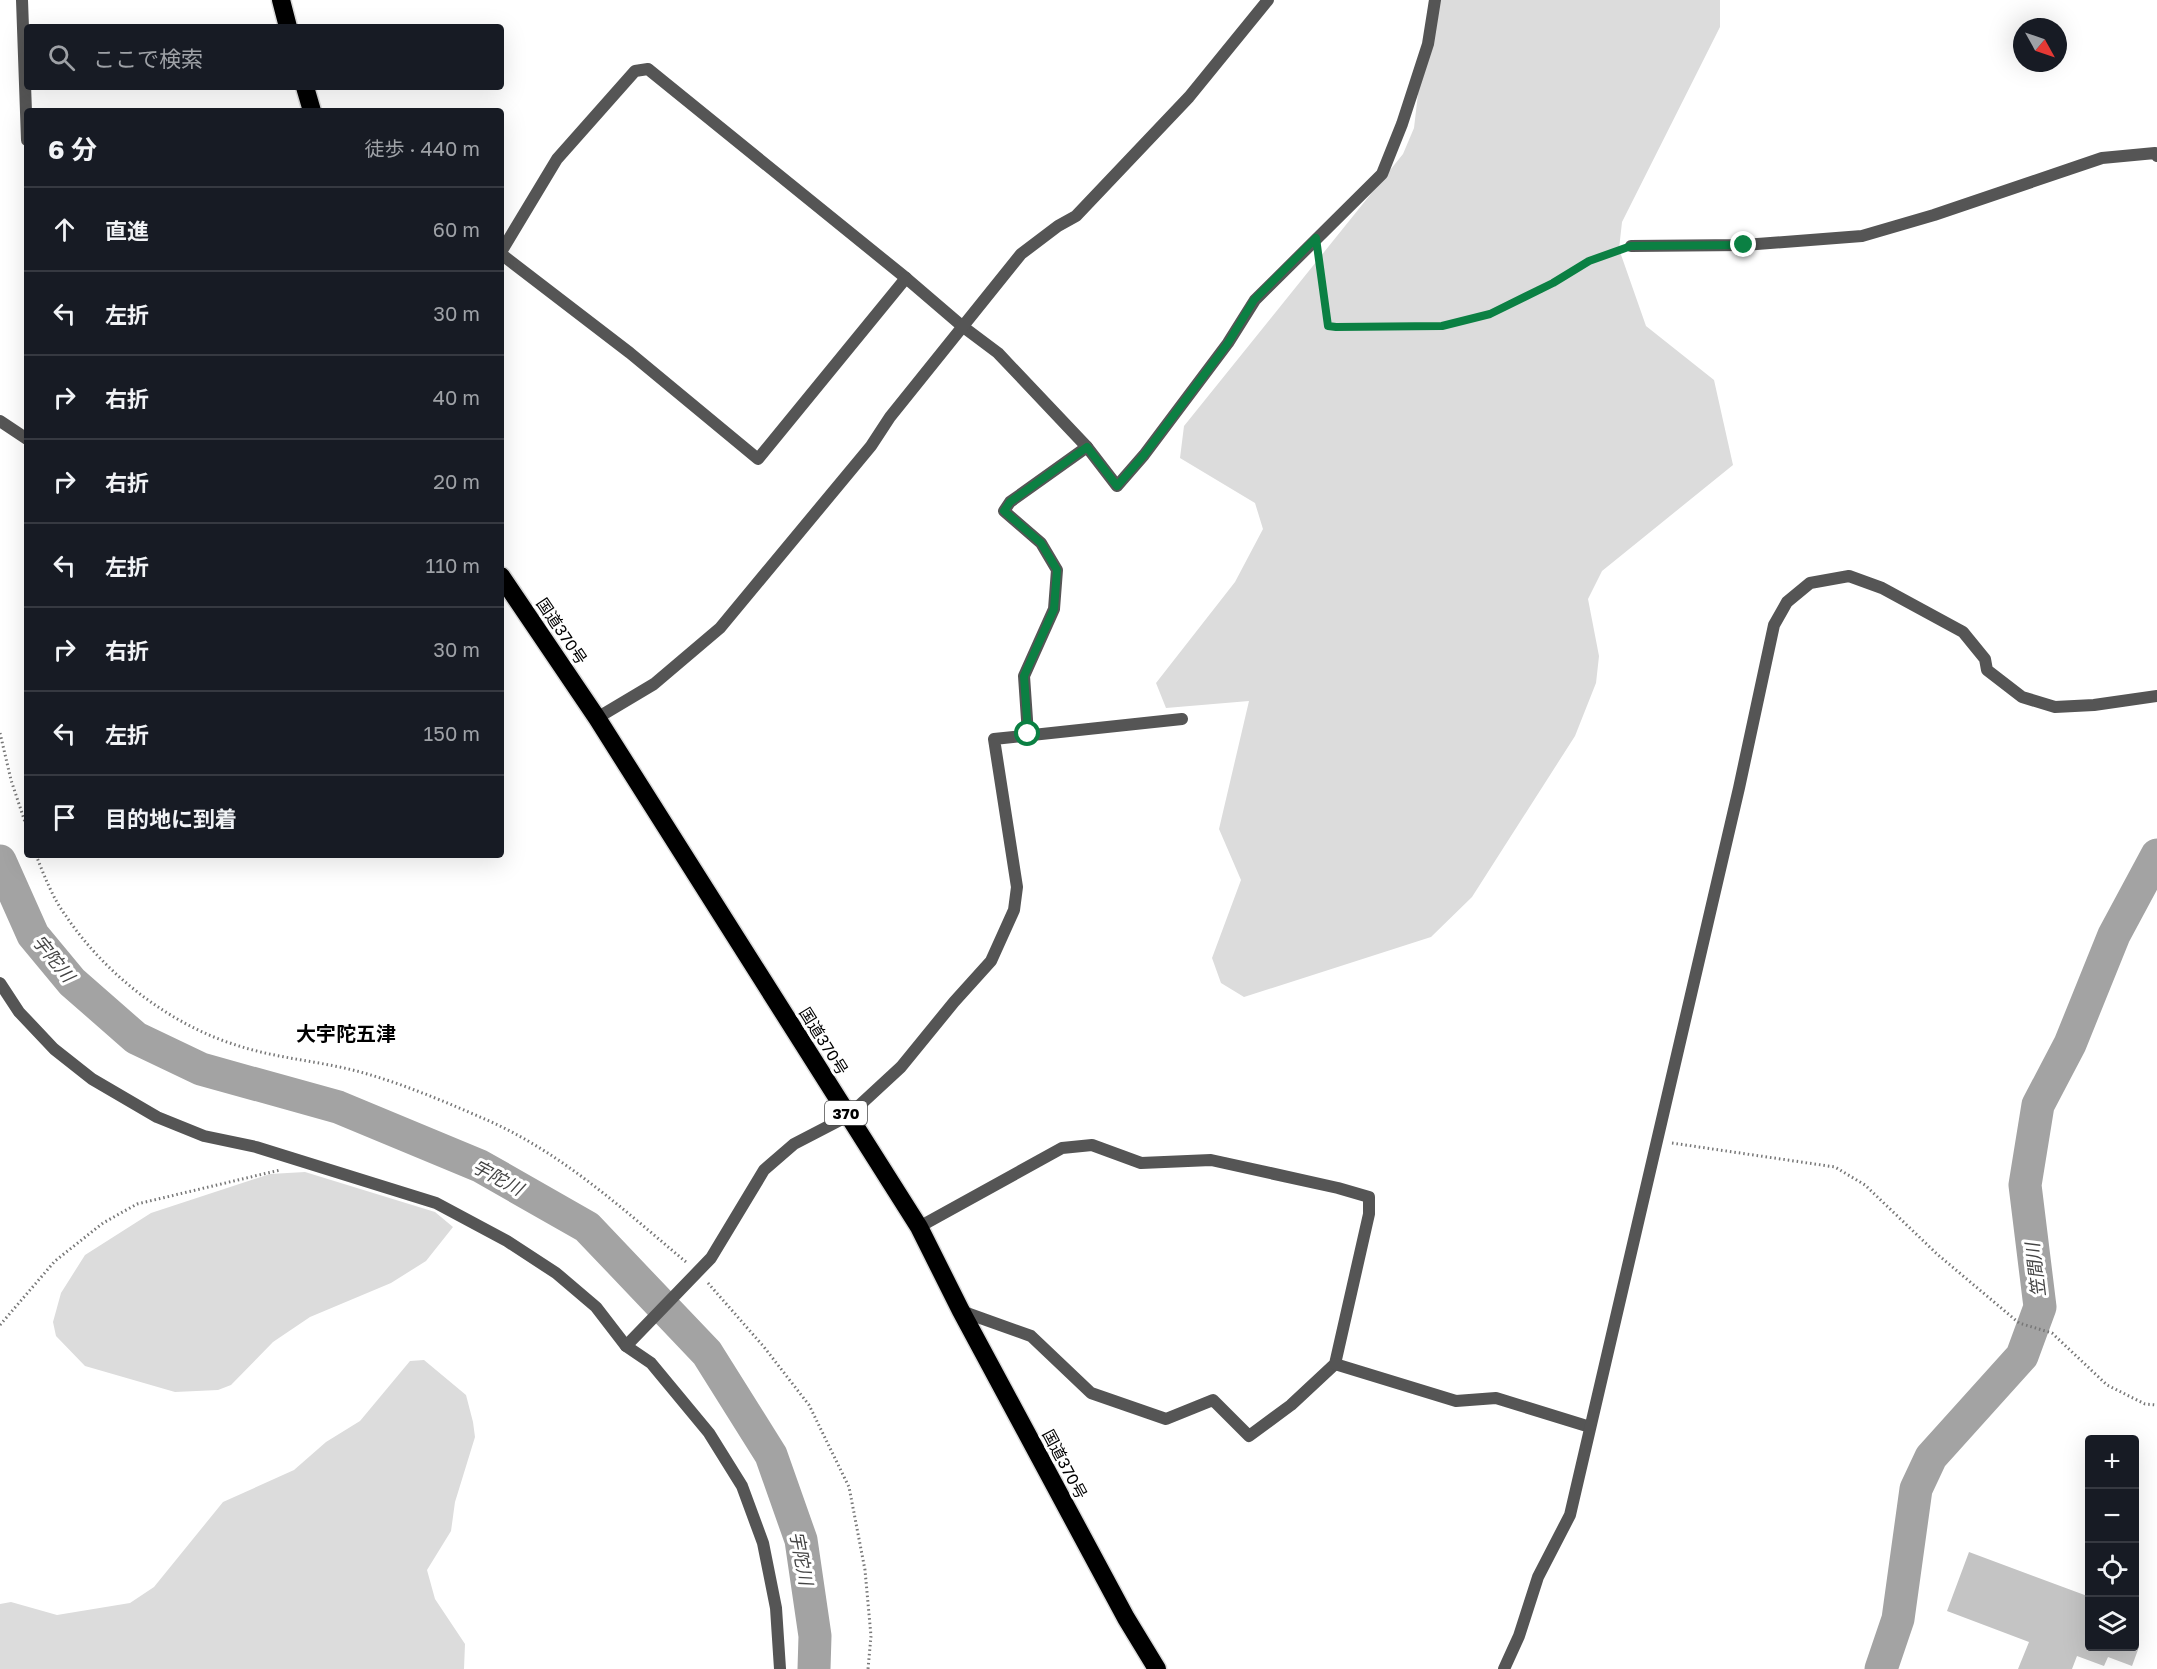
<!DOCTYPE html>
<html lang="ja">
<head>
<meta charset="utf-8">
<style>
	body { margin:0; font-family:"Golos Text","Noto Sans JP",sans-serif; background:#242831; color:#f1f3f6 }
	.controls { position:absolute; right:18px; bottom:18px; display:grid; overflow:hidden; border-radius:6px; box-shadow:0 6px 24px #0002 }
	.controls button { width:54px; height:54px; display:grid; place-items:center; padding:0; border:0; border-bottom:2px solid #363941; background:#171b24; color:#f1f3f6; font:30px sans-serif }
	.compass { position:absolute; left:2013px; top:18px; width:54px; height:54px; border-radius:50%; background:#171b24; box-shadow:0 6px 24px #0002; rotate:130deg }
	.stop { position:absolute; width:18px; height:18px; margin:-14px; border:4px solid #0b8043; border-radius:50%; background:#fff }
	.stop.end { background:#0b8043; border-color:#fff; box-shadow:0 2px 6px #0008 }
	.list { margin:0; padding:0; list-style:none }
	h2 { display:flex; justify-content:space-between; align-items:center; height:78px; margin:0; padding:0 24px; font-size:26px }
	h2 small { font-size:20px; font-weight:400; color:#9ea1a6 }
	.list li { display:grid; grid-template-columns:39px 1fr auto; gap:18px; align-items:center; box-sizing:border-box; height:84px; padding:0 24px; border-top:2px solid #363941 }
	.list b { display:block; font-size:22px; white-space:nowrap }
	.list em { font-size:20px; font-style:normal; color:#9ea1a6 }
	.icon { flex:none; width:33px; height:33px; fill:none; stroke:currentColor; stroke-width:2; stroke-linecap:round; stroke-linejoin:round }
	.map { position:relative; flex:none; width:2157px; height:1669px; overflow:hidden }
	.search { position:absolute; background:#171b24; box-shadow:0 6px 24px #0002; left:24px; top:24px; width:480px; height:66px; display:flex; align-items:center; gap:15px; box-sizing:border-box; padding:0 21px; border-radius:6px; color:#9ea1a6; font-size:22px }
	.panel { position:absolute; background:#171b24; box-shadow:0 6px 24px #0002; left:24px; top:108px; width:480px; height:750px; border-radius:6px }
	.map>svg:first-child { display:block }
	.green { fill:#dcdcdc }
	.lines { fill:none; stroke-linecap:round; stroke-linejoin:round }
	.river { stroke:#a3a3a3; stroke-width:33 }
	.building { fill:#c4c4c4 }
	.highway-casing { stroke:#dbdbdb; stroke-width:21 }
	.path { stroke:#777; stroke-width:3; stroke-dasharray:1.5 3; stroke-linecap:butt }
	.street { stroke:#555; stroke-width:12 }
	.highway { stroke:#000; stroke-width:18 }
	.route { stroke:#0b8043; stroke-width:8 }
	.labels { text-anchor:middle; dominant-baseline:central; stroke-width:6; stroke-linejoin:round; paint-order:stroke }
	.shield { fill:#fff; stroke:#4c4c4c; stroke-width:1.5 }
	.shield-label { font-size:15px; font-weight:bold; fill:#000 }
	.street-label { font-size:16px; fill:#000; stroke:#fff }
	.water-label { font-size:18px; font-style:italic; fill:#444; stroke:#fff }
	.quarter-label { font-size:20px; font-weight:bold; fill:#000; stroke:#fff }
</style>
</head>
<body>
<div class="map">
<svg width="2157" height="1669" viewBox="0 0 2157 1669">
	<rect width="100%" height="100%" fill="#fff"/>
	<g class="green">
		<path d="M1429,0H1720V27L1622,222L1619,249L1646,326L1714,380L1733,465L1602,571L1588,599L1599,656L1596,683L1575,736L1472,897L1431,937L1244,997L1221,983L1212,958L1241,880L1219,829L1249,701L1166,708L1156,683L1235,582L1263,529L1255,503L1180,458L1184,426L1403,154L1414,128Z"/>
		<path d="M305,1172L435,1212L453,1227L426,1261L391,1283L310,1317L273,1342L231,1385L218,1390L175,1392L85,1366L56,1336L53,1322L61,1293L85,1255L151,1213L270,1174Z"/>
		<path d="M424,1360L466,1395L473,1422L475,1437L455,1502L451,1531L427,1570L435,1599L465,1644L464,1669H0V1604L11,1602L57,1615L130,1603L154,1587L223,1502L294,1470L326,1442L360,1421L410,1361Z"/>
	</g>
	<g class="lines">
		<g class="river">
			<path d="M0,861L33,935L72,982L136,1038L201,1069L338,1107L480,1166L587,1227L707,1353L771,1455L801,1540L815,1636L814,1669"/>
			<path d="M1881,1669L1898,1619L1916,1489L1931,1457L2022,1356L2040,1307L2025,1185L2038,1105L2070,1044L2114,935L2157,855"/>
		</g>
	</g>
	<path class="building" d="M1969,1552L2090,1597V1647H2139L2132,1666L2108,1657L2104,1666L2077,1656L2072,1669H2018L2029,1642L1947,1611Z"/>
	<g class="lines">
		<g class="highway-casing">
			<g id="highway">
				<path d="M281,0L288,27"/>
				<path d="M305,87L312,111"/>
				<path d="M501,576L597,718L919,1227L961,1311L1126,1618L1157,1669"/>
			</g>
		</g>
		<g class="path">
			<path d="M1319,258L1328,326L1336,327L1440,326L1490,314L1553,283L1589,261L1618,251"/>
			<path d="M0,733L11,780L27,828"/>
			<path d="M36,855C44,875 53,899 66,916C105,974 169,1024 236,1045C278,1059 322,1061 364,1073C406,1085 448,1103 487,1120C562,1153 624,1210 686,1262"/>
			<path d="M1672,1143L1835,1167L1865,1185L1937,1254L2019,1323L2052,1333L2107,1385L2145,1404L2157,1405"/>
			<path d="M708,1283L764,1347L809,1405L849,1487L865,1570L871,1636L868,1669"/>
			<path d="M0,1325L55,1261L103,1223L137,1204L280,1170"/>
		</g>
		<g class="street">
			<path d="M22,0L27,140"/>
			<path d="M1631,246L1744,245L1862,236L1934,215L2102,158L2155,153L2157,156"/>
			<path d="M501,252L557,159L635,71L648,69L906,278L962,326L998,353L1087,447L1117,486L1144,455L1228,343L1255,300L1382,174L1402,124L1428,44L1435,0"/>
			<path d="M501,254L630,353L758,459L906,278"/>
			<path d="M0,421L27,439"/>
			<path d="M597,718L654,684L720,628L871,446L890,417L1021,254L1058,226L1076,216L1189,97L1268,0"/>
			<path d="M1028,734L1024,676L1054,609L1057,570L1041,543L1004,511L1010,502L1087,447"/>
			<path d="M0,983L19,1012L54,1049L92,1079L157,1117L204,1136L256,1147L436,1203L507,1241L556,1273L596,1307L626,1346L651,1363L709,1433L742,1486L763,1543L776,1608L780,1669"/>
			<path d="M919,1227L1062,1148L1092,1145L1141,1163L1211,1160L1338,1188L1369,1197V1214L1335,1364L1291,1405L1249,1436L1213,1400L1166,1419L1091,1393L1031,1336L961,1311"/>
			<path d="M626,1346L711,1258L764,1170L794,1144L848,1116L901,1067L954,1002L991,961L1014,910L1017,887L994,739L1182,719"/>
			<path d="M1335,1364L1456,1401L1496,1398L1590,1427"/>
			<path d="M1504,1669L1519,1636L1538,1577L1570,1515L1739,788L1774,625L1787,602L1810,583L1849,576L1882,588L1963,632L1985,659L1987,670L2022,697L2055,707L2094,705L2157,696"/>
		</g>
		<use href="#highway" class="highway"/>
	</g>
	<g class="lines">
		<path class="route" d="M1028,734L1024,676L1054,609L1057,570L1041,543L1004,511L1010,502L1087,447L1117,486L1144,455L1228,343L1254,300L1316,238L1328,326L1336,327L1442,326L1490,314L1553,283L1589,261L1631,246L1744,245"/>
	</g>
	<g class="labels">
		<rect class="shield" x="825" y="1101" width="42" height="24" rx="4.5"/>
		<g class="shield-label">
			<text x="846" y="1113">370</text>
		</g>
		<g class="street-label">
			<text transform="translate(562 631) rotate(56)">国道370号</text>
			<text transform="translate(824 1041) rotate(58)">国道370号</text>
			<text transform="translate(1065 1464) rotate(62)">国道370号</text>
		</g>
		<g class="water-label">
			<text transform="translate(54 958) rotate(51)">宇陀川</text>
			<text transform="translate(498 1177) rotate(28)">宇陀川</text>
			<text transform="translate(2035 1270) rotate(-97)">笠間川</text>
			<text transform="translate(802 1558) rotate(79)">宇陀川</text>
		</g>
		<g class="quarter-label">
			<text x="346" y="1033">大宇陀五津</text>
		</g>
	</g>
</svg>
<div class="controls">
<button>+</button>
<button>−</button>
<button><svg class="icon" aria-label="locate" viewBox="0 0 24 24"><circle cx="12" cy="12" r="6"/><path d="M12 2v4M12 18v4M2 12h4M18 12h4"/></svg></button>
<button><svg class="icon" aria-label="layers" viewBox="0 0 24 24"><path d="M12 4l9 5-9 5-9-5zM3 14l9 5 9-5"/></svg></button>
</div>
<svg class="compass" viewBox="-18 -18 36 36"><path d="M0-13l5 13h-10z" fill="#e53935"/><path d="M0 13l5-13h-10z" fill="#9ea1a6"/></svg>
<div class="stop" style="left:1028px;top:734px"></div>
<div class="stop end" style="left:1744px;top:245px"></div>
<div class="search"><svg class="icon" aria-label="search" viewBox="0 0 24 24"><circle cx="10" cy="10" r="6"/><path d="M15 15l6 6"/></svg>ここで検索</div>
<section class="panel">
<h2>6 分<small>徒歩 · 440 m</small></h2>
<ul class="list">
<li><svg class="icon" aria-label="ahead" viewBox="0 0 24 24"><path d="M12 20V5M6 11l6-6 6 6"/></svg><div><b>直進</b></div><em>60 m</em></li>
<li><svg class="icon" aria-label="left" viewBox="0 0 24 24"><path d="M17 20v-9H6M10 6l-5 5 5 5"/></svg><div><b>左折</b></div><em>30 m</em></li>
<li><svg class="icon" aria-label="right" viewBox="0 0 24 24"><path d="M7 20v-9h11M14 6l5 5-5 5"/></svg><div><b>右折</b></div><em>40 m</em></li>
<li><svg class="icon" aria-label="right" viewBox="0 0 24 24"><path d="M7 20v-9h11M14 6l5 5-5 5"/></svg><div><b>右折</b></div><em>20 m</em></li>
<li><svg class="icon" aria-label="left" viewBox="0 0 24 24"><path d="M17 20v-9H6M10 6l-5 5 5 5"/></svg><div><b>左折</b></div><em>110 m</em></li>
<li><svg class="icon" aria-label="right" viewBox="0 0 24 24"><path d="M7 20v-9h11M14 6l5 5-5 5"/></svg><div><b>右折</b></div><em>30 m</em></li>
<li><svg class="icon" aria-label="left" viewBox="0 0 24 24"><path d="M17 20v-9H6M10 6l-5 5 5 5"/></svg><div><b>左折</b></div><em>150 m</em></li>
<li><svg class="icon" aria-label="arrive" viewBox="0 0 24 24"><path d="M6 21V4h12l-3 4 3 4H6"/></svg><div><b>目的地に到着</b></div></li>
</ul>
</section>
</div>
</body>
</html>
